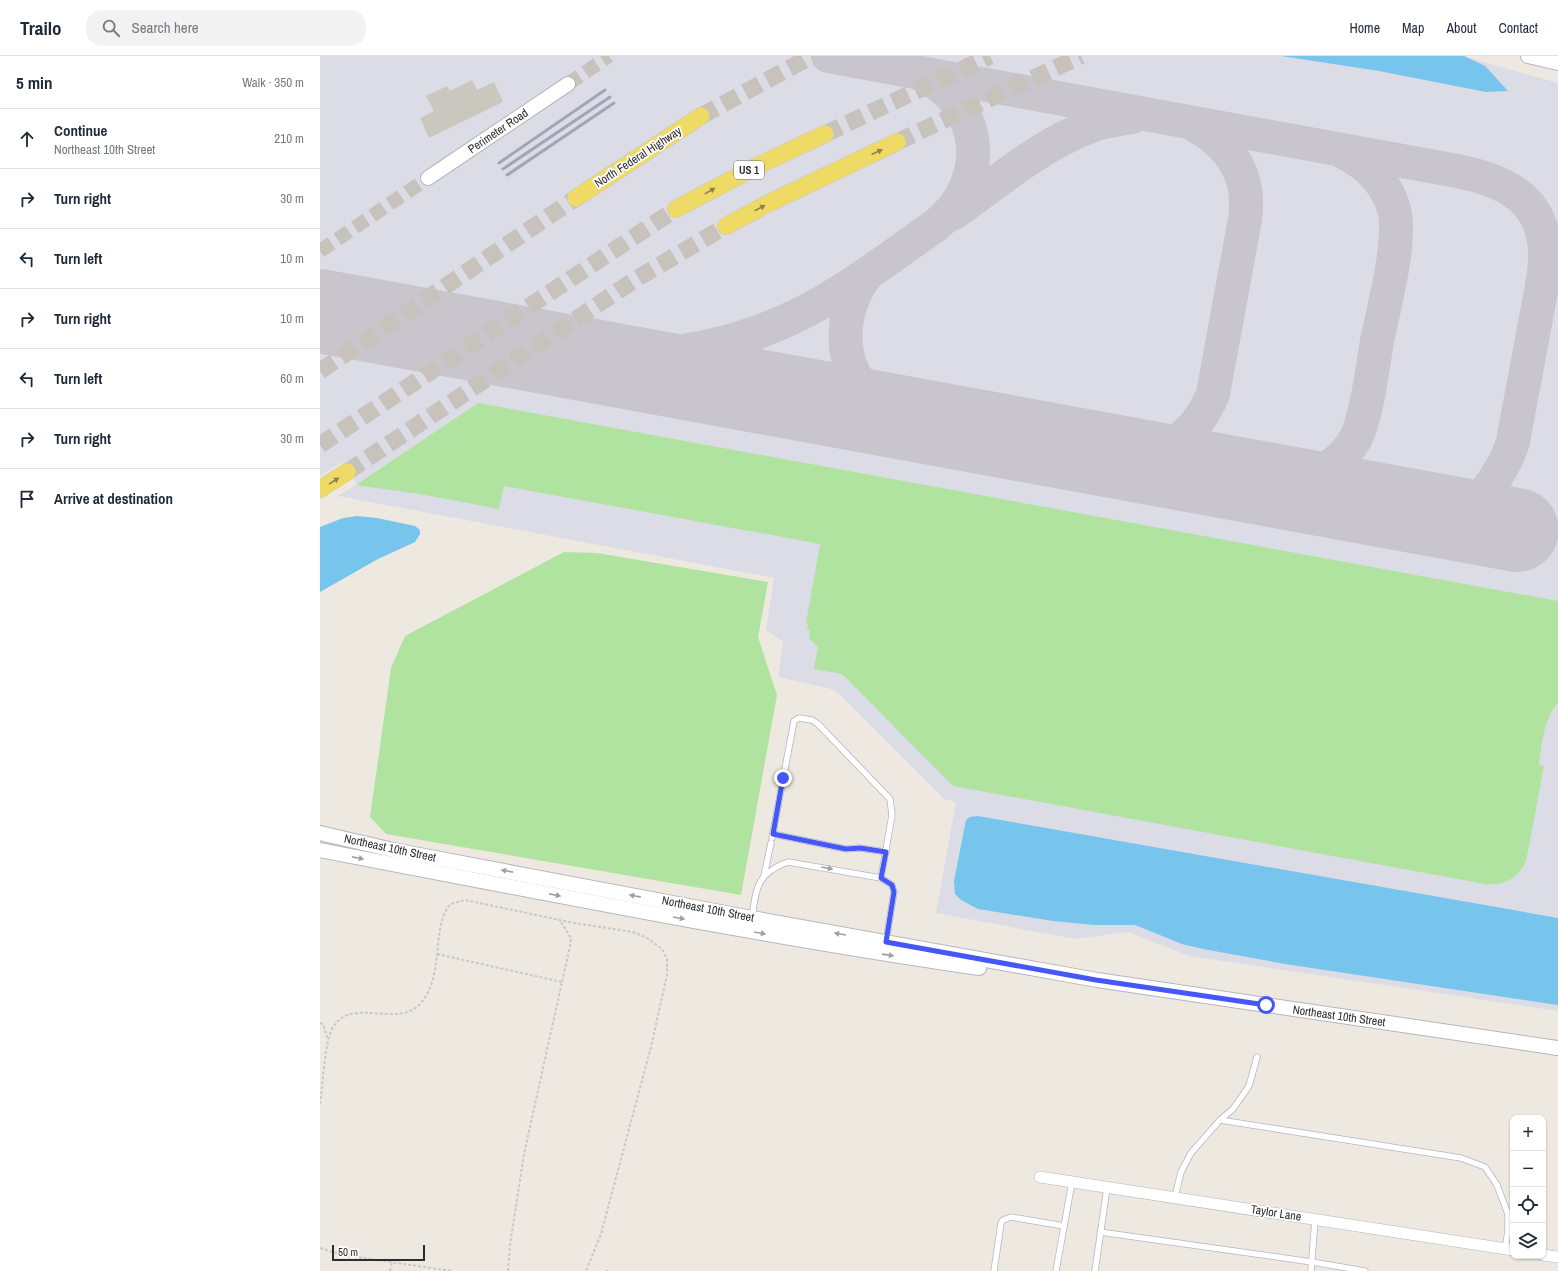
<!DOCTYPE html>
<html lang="en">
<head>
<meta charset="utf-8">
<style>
	body { margin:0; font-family:"Archivo Narrow",sans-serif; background:#f2f2f3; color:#1f2937 }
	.controls { position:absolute; right:12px; bottom:12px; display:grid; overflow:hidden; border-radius:8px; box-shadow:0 1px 3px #0004 }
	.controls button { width:36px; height:36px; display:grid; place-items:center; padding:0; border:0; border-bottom:1px solid #e0e1e3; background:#fff; color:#1f2937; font:20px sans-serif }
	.scale { position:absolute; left:12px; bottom:10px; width:93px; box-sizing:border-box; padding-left:4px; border:2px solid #2d2d2d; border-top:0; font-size:11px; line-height:14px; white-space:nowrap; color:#2d2d2d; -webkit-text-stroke:3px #fff; paint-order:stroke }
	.stop { position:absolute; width:12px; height:12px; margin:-9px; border:3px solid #4557f7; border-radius:50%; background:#fff }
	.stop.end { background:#4557f7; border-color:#fff; box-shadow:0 1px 4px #0008 }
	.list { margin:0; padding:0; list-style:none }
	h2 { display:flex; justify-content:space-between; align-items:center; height:52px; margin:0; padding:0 16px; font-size:17px }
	h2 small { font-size:13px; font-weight:400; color:#747a83 }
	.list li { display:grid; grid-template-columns:26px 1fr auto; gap:12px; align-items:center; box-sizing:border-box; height:60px; padding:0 16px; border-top:1px solid #e0e1e3 }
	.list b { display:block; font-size:15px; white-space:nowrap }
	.list p { margin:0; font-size:13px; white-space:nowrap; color:#747a83 }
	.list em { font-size:13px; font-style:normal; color:#747a83 }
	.icon { flex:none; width:22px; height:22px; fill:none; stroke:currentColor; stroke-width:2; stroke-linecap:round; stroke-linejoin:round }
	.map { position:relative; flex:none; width:1238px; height:1215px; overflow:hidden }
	header { display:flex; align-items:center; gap:24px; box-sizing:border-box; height:56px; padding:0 20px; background:#fff; border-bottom:1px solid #e0e1e3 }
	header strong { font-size:19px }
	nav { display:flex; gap:22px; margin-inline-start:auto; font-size:14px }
	.search { width:280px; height:36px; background:#f2f2f3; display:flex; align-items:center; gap:10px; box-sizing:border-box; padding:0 14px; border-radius:16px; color:#747a83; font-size:15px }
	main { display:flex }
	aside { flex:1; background:#fff }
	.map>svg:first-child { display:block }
	.airport { fill:#dcdce7 }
	.green { fill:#b0e39f }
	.water { fill:#77c4ed }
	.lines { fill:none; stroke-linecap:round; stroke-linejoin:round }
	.taxiway { stroke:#c8c6cc; stroke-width:34 }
	.runway { stroke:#c8c6cc; stroke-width:84 }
	.building { fill:#cac7bf }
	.tertiary-tunnel { stroke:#c7c3bc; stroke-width:14; stroke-dasharray:14 7; stroke-linecap:butt }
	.primary-tunnel { stroke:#c7c3bc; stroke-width:17; stroke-dasharray:17 8; stroke-linecap:butt }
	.service-casing { stroke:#b4b5c0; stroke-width:7 }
	.minor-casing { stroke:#b4b5c0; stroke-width:12 }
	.tertiary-casing { stroke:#b4b5c0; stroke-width:16 }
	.primary-casing { stroke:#c8c8c8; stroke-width:18 }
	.path { stroke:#c8c8c8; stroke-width:2; stroke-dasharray:3 2; stroke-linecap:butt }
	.service { stroke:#fff; stroke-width:5.5 }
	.minor { stroke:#fff; stroke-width:11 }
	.tertiary { stroke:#fff; stroke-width:14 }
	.primary { stroke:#efda65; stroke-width:17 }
	.rail { stroke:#a3a4b7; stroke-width:3 }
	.oneway { fill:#8e8449 }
	.oneway2 { fill:#a0a0a0 }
	.route { stroke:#4557f7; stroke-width:5 }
	.labels { text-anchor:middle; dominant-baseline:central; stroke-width:3.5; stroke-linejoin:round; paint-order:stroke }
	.shield { fill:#fff; stroke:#6c6c6c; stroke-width:1 }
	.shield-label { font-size:11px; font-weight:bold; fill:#2d2d2d }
	.street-label { font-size:12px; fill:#2d2d2d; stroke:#fff }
</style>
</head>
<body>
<header>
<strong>Trailo</strong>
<div class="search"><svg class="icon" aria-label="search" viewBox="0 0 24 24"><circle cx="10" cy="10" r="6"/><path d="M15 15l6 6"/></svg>Search here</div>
<nav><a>Home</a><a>Map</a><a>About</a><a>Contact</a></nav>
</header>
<main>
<aside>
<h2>5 min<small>Walk · 350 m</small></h2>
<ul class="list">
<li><svg class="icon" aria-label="ahead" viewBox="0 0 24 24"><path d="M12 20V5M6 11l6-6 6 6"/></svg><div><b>Continue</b><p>Northeast 10th Street</p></div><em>210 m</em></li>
<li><svg class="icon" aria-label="right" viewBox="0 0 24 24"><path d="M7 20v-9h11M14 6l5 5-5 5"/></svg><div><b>Turn right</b></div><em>30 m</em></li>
<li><svg class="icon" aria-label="left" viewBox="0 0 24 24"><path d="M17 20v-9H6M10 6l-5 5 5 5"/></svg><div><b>Turn left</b></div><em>10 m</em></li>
<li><svg class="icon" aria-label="right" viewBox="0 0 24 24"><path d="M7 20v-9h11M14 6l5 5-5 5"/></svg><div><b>Turn right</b></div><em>10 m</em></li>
<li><svg class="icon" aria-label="left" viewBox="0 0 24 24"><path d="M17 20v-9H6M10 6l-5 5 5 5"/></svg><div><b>Turn left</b></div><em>60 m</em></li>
<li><svg class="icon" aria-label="right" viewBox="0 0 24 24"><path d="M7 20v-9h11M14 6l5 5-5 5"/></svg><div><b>Turn right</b></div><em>30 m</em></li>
<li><svg class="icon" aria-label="arrive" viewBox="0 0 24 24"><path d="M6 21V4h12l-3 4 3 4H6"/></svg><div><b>Arrive at destination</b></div></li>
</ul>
</aside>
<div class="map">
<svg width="1238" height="1215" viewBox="0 0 1238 1215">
	<rect width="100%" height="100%" fill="#eee9e0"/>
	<path class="airport" d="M0,0H1143L1238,27V955L869,900L808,876L755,883L616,857L636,746L624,743L515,634L458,621L463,586L446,574L454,522L18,440L37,428L23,407H20L0,420Z"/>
	<g class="green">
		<path d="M158,347L1238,545V647C1223,664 1222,688 1219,709L1224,710L1206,805C1198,822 1185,830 1165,828L633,730L522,618L494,613L498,591L489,582L490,574L487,573L488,568L486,567L500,488L184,430L179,453L100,438L36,429Z"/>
		<path d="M244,496L277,497L448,526L438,581L457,639L421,839L66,778L50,761L71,612L85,580Z"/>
	</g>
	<g class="water">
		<path d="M961,0H1144L1165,10L1188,35L1166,36L1059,15Z"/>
		<path d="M37,460L57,462L95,470L100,474V478L95,486L58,503L0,536V471L23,462Z"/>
		<path d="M658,760L1238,862V949L965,908L883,893L862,888L815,869H774L733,865L658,853L641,844L635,838L634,825L646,764L650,761Z"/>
	</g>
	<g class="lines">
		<g class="taxiway">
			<path d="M508,0L1137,115C1188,125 1227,145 1225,204C1224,225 1219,246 1215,267C1208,307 1200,346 1193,386C1183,417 1163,439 1144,464"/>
			<path d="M634,157C678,126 720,89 771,70C784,64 798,64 812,61"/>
			<path d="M547,218C520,253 515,309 552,340C566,353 586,359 604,366"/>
			<path d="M222,296C259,298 297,303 334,299C383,294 431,282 476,260C524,237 572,200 616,169C669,127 666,50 602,19"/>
			<path d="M778,397C833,401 870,393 893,338L925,163C931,119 911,89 873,68"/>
			<path d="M929,425C962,426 992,427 1018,404C1027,396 1035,386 1039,375C1049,346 1052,315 1057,285C1064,251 1082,185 1074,153C1067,128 1047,107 1023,96"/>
		</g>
		<path class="runway" d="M0,255L1197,474"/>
	</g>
	<path class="building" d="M152,24L157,34L174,26L183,46L109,82L100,62L114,55L106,40L127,30L130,35Z"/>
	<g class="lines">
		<g class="tertiary-tunnel">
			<path d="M248,28L289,0"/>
			<path d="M0,195L108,122"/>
		</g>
		<g class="primary-tunnel">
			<path d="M381,60L492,0"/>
			<path d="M505,78L670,0"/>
			<path d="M577,86L761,0"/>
			<path d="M0,315L256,142"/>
			<path d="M0,389L356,153"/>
			<path d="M27,416L316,223L406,170"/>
		</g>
		<g class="service-casing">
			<g id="service">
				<path d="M453,778L526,793L540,792L566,796"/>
				<path d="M452,782L474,665L479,662L492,664L498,668L570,743L572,759L561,822"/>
				<path d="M444,820L451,787"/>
				<path d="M432,862C436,832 437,817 468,806L561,822L572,829L574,836L566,886"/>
				<path d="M900,1064L1141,1102L1165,1111L1177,1129L1188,1158V1175L1185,1193"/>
				<path d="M855,1141L861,1116L871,1097L900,1064L913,1053L929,1030L937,1001"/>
				<path d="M780,1176L992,1206L1045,1215"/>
				<path d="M674,1215L681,1167L683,1164L691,1161L744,1170"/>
				<path d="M736,1215L752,1126"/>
				<path d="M775,1215L787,1132"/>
				<path d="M991,1215L995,1164"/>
			</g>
		</g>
		<g class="minor-casing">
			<g id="minor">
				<path d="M720,1121L1193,1194"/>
				<path d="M1223,1199L1238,1201"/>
			</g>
		</g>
		<g class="tertiary-casing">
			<g id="tertiary">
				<path d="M1208,0L1238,7"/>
				<path d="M108,122L248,28"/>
				<path d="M0,777L73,794L432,862L777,924L1238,992"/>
				<path d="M0,794C219,836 438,880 659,912"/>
			</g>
		</g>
		<g class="primary-casing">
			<g id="primary">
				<path d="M256,142L381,60"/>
				<path d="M356,153L437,110L505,78"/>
				<path d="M406,170L451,146L577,86"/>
				<path d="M0,433L27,416"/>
			</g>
		</g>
		<g class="path">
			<path d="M117,898L242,926"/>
			<path d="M0,967L3,968L8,984"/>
			<path d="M0,1048C3,1028 4,991 12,973C30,939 77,973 100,948C121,924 114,890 123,861C124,857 128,852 130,848L145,844L254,867L313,876L327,882L342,893L347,903V919L331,991L281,1178L266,1215"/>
			<path d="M0,1192L23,1199L132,1215"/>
			<path d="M70,1215L72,1206"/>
			<path d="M188,1215L190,1189L204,1098L250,890L251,882L239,863"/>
			<path d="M286,1215H288"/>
		</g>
		<use href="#service" class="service"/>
		<use href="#minor" class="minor"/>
		<use href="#tertiary" class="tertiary"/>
		<use href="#primary" class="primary"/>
		<g class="rail">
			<path d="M179,107L285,34"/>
			<path d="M183,113L290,41"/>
			<path d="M187,119L294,47"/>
		</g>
	</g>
	<defs><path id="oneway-solid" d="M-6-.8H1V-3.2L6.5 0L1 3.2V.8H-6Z"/></defs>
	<g class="oneway">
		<use href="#oneway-solid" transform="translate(557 96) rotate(-25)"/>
		<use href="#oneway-solid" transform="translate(390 135) rotate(-29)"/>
		<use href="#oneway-solid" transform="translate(440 152) rotate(-28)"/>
		<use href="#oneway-solid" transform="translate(14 425) rotate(-32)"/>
	</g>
	<g class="oneway2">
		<use href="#oneway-solid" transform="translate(38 802) rotate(11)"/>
		<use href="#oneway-solid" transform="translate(507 812) rotate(10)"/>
		<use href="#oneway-solid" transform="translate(187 815) rotate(-169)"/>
		<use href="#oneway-solid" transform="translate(235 839) rotate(11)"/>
		<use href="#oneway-solid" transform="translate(315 840) rotate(-169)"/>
		<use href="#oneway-solid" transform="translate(359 862) rotate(10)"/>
		<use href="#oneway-solid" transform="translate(440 877) rotate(10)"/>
		<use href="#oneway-solid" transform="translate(520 878) rotate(-170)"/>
		<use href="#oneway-solid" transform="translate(568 899) rotate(8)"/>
	</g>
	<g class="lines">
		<path class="route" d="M463,722L453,778L526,793L540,792L566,796L561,822L572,829L574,836L566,886L776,924L946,949"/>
	</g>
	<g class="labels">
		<rect class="shield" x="414" y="105" width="30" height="18" rx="3"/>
		<g class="shield-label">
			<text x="429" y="114">US 1</text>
		</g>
		<g class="street-label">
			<text transform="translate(178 75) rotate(-34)">Perimeter Road</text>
			<text transform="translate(318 101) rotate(-33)">North Federal Highway</text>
			<text transform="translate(70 792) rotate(12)">Northeast 10th Street</text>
			<text transform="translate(388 853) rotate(11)">Northeast 10th Street</text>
			<text transform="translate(1019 960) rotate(8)">Northeast 10th Street</text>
			<text transform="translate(956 1157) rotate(9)">Taylor Lane</text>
		</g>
	</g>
</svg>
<div class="controls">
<button>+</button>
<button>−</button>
<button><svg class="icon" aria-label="locate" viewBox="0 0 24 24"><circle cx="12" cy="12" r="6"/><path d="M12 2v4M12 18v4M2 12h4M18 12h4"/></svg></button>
<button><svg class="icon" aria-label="layers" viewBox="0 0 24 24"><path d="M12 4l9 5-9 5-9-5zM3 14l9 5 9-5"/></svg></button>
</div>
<div class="scale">50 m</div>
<div class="stop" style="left:946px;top:949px"></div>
<div class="stop end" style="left:463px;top:722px"></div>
</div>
</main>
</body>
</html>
